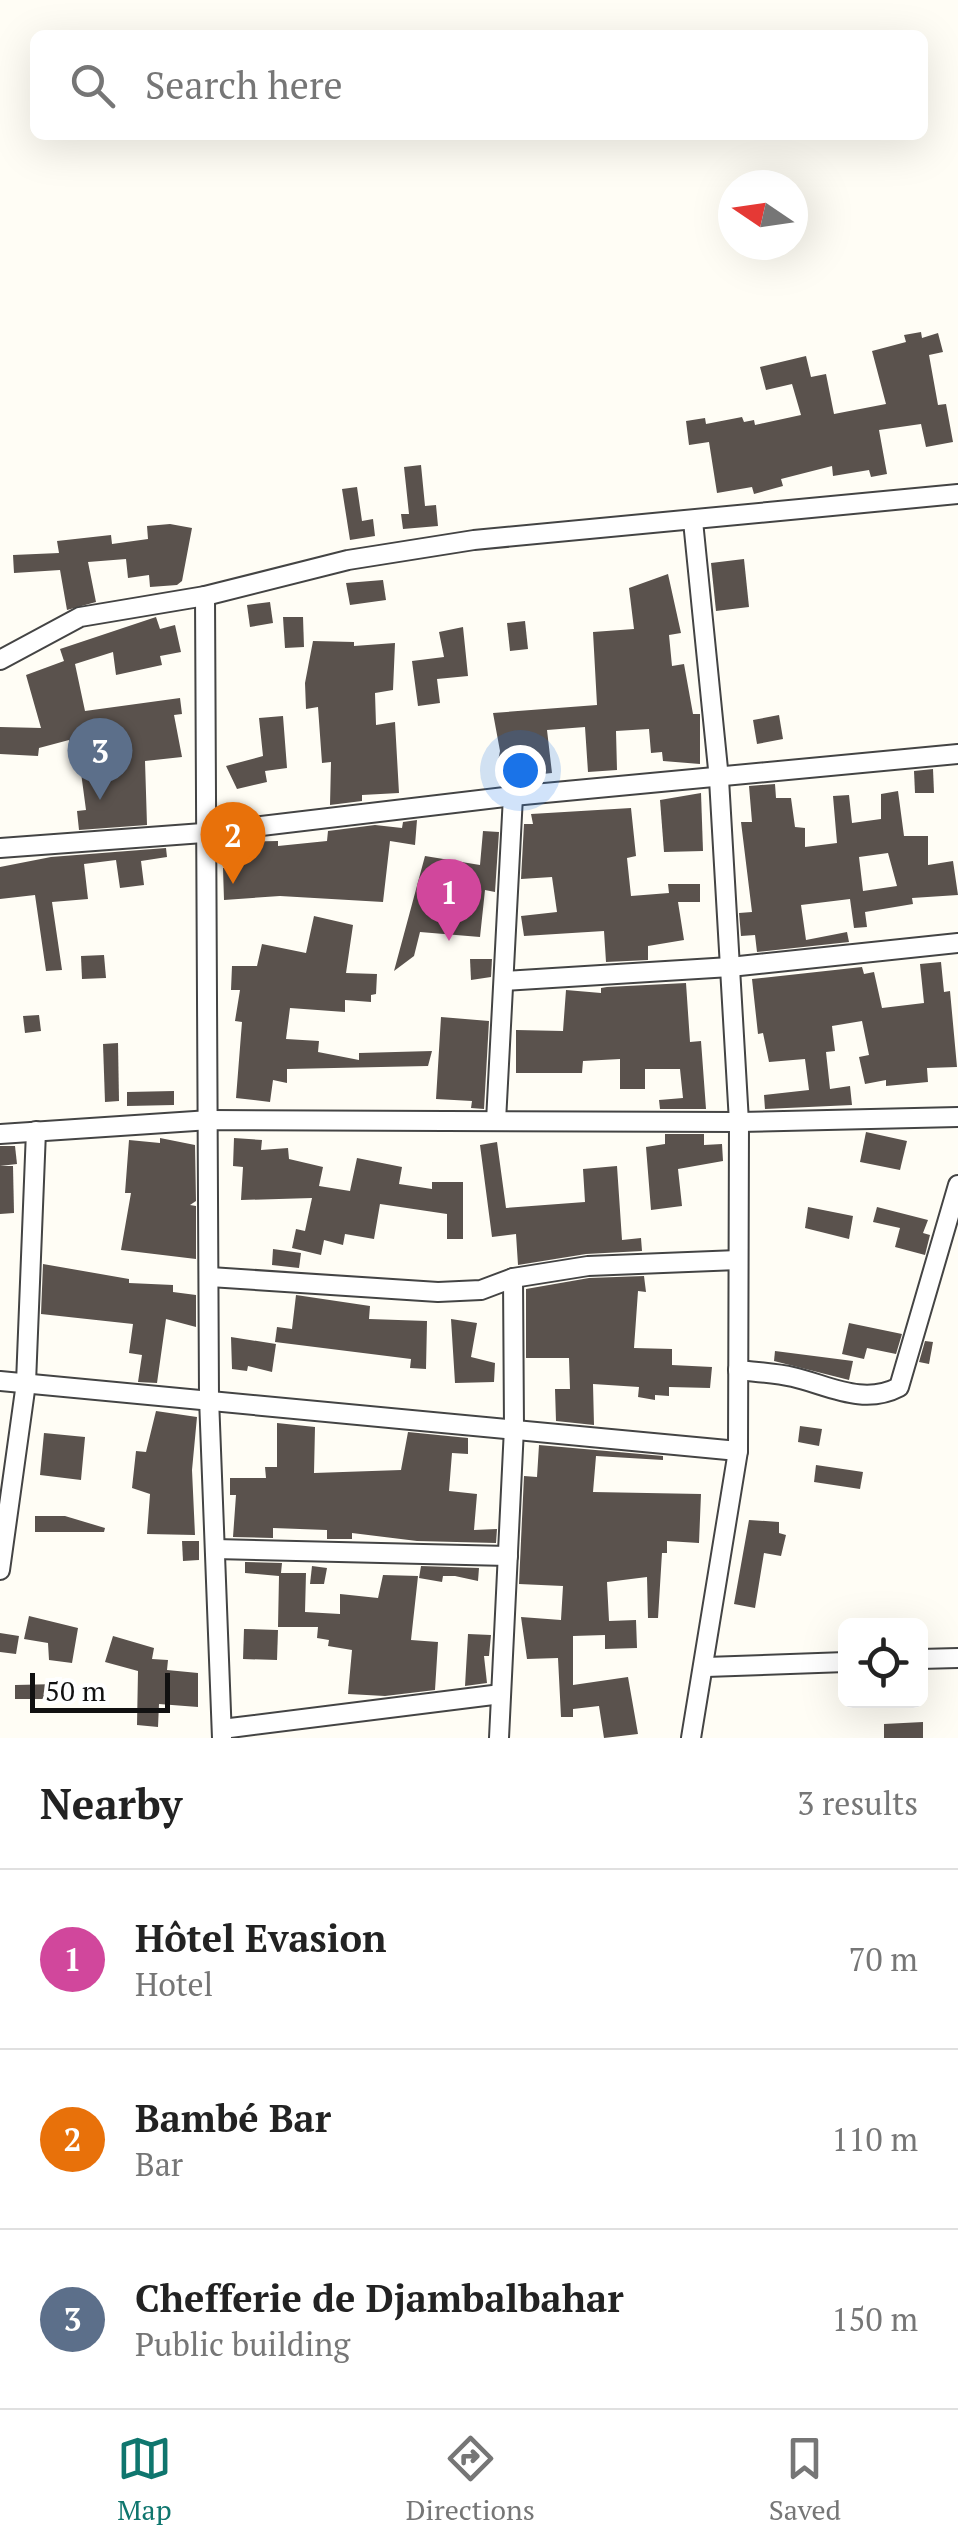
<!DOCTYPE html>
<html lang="en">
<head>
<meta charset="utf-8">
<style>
	body { margin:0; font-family:"PT Serif",serif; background:#f2f2f2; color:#222 }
	.controls { position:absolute; right:30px; bottom:30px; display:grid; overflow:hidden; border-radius:15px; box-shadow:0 10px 40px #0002 }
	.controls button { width:90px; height:90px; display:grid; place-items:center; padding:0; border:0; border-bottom:2px solid #e0e0e0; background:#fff; color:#222; font:50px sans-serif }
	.compass { position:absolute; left:718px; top:170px; width:90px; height:90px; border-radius:50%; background:#fff; box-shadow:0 10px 40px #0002; rotate:283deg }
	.scale { position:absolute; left:30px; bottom:25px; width:140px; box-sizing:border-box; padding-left:10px; border:5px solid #111; border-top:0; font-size:28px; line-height:35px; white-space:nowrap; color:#111; -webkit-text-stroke:8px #fff; paint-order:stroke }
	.you { position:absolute; left:520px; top:770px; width:35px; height:35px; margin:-25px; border:8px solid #fff; border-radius:50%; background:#1a73e8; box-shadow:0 0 0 15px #1a73e833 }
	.badge { display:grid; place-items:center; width:65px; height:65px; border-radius:50%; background:#0f766e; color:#fff; font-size:32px; font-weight:700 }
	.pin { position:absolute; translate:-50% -82px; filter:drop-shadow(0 2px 5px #0008) }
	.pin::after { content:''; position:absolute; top:52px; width:35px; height:30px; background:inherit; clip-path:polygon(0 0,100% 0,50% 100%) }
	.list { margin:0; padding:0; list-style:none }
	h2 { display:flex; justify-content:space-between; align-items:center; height:130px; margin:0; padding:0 40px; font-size:42px }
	h2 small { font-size:32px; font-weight:400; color:#767676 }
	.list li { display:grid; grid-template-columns:65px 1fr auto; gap:30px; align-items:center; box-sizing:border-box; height:180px; padding:0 40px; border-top:2px solid #e0e0e0 }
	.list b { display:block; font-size:38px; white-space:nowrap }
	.list p { margin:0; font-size:32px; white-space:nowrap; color:#767676 }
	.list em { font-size:32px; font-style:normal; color:#767676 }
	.icon { flex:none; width:55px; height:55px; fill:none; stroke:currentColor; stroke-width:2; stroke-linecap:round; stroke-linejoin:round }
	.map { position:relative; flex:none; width:958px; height:1738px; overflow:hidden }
	.search { position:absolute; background:#fff; box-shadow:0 10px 40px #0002; left:30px; right:30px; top:30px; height:110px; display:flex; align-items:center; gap:25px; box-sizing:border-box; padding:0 35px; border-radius:15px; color:#767676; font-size:38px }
	.sheet { height:670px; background:#fff }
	nav { display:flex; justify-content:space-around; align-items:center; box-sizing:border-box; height:140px; border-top:2px solid #e0e0e0; background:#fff; font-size:28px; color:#767676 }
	nav a { display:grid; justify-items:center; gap:5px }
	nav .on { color:#0f766e }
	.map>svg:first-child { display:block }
	.building { fill:#5a524d; fill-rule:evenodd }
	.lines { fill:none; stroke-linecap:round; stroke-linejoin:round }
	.street-casing { stroke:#444; stroke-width:22 }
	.street { stroke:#fff; stroke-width:18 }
</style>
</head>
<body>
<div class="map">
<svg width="958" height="1738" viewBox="0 0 958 1738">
	<rect width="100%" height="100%" fill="#fffdf5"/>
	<g class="building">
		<path d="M921,332L922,338L938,333L943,352L929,355L938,405L946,404L953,442L926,447L921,424L879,430L887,474L871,477L869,470L833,476L832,466L781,479L783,486L754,494L752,487L717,493L709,442L689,445L686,421L705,418L706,424L742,417L744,422L754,420L755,425L801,415L792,384L766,390L760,367L806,356L811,377L826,374L834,414L886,404L872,351L906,342L904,335Z"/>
		<path d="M421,465L425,506L436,505L438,526L403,529L401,514H409L404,467Z"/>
		<path d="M357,487L362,521L373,519L375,536L350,540L342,489Z"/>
		<path d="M170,524L192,528L182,581L177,585L150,587L149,575L128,578L126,559L88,562L96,602L67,610L60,570L14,573L13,555L59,553L57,541L111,535L112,544L148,539L147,526Z"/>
		<path d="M744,559L749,607L716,611L711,563Z"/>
		<path d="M668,574L681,633L669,635L672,666L684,664L693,714H700V764L663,761L662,752L651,753L649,729L616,731L617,770L588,772L585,727L547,730L552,773L514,777L512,765L497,766L500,751L493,713L597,705L593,632L634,629L629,588Z"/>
		<path d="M383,580L386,600L350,605L346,583Z"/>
		<path d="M270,602L273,623L250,627L247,605Z"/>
		<path d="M156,617L160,629L175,625L181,652L160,656L162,665L116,675L113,652L75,664L85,711L180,698L182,714L174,715L182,757L145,761L147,825L79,830L77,811L86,810L80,765L75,767L69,740L39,748L38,756L0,754V727L41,728L26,675L64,661L60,649Z"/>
		<path d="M283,617H303L304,647L285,648Z"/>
		<path d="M525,621L528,649L510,651L507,623Z"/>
		<path d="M463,627L468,676L437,679L440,703L418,706L412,661L444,657L439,632Z"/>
		<path d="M313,641L354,642V646L395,643L393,690L375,693L376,725L395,722L399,793L362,795V801L330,805L331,762L322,763L318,707L306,709L305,683Z"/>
		<path d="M779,715L783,739L757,744L753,720Z"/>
		<path d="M283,716L287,768L265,771L267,782L237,789L226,766L263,756L259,718Z"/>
		<path d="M933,769L934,793H915L914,771Z"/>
		<path d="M775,784L776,798H791L795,827L805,828V847L837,843L833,796L849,795L852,823L881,819V794L898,791L904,836H928V865L953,861L958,895L912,898L913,904L865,912L867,927L854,928L850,899L801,905L806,940L847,932L849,942L757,952L755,935L741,936L739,913L752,912L741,822H752L749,786ZM888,853L897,886L863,891L859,857Z"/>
		<path d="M701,793L703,851L664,852L660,800Z"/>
		<path d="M631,808L636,856L627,858L631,896L669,893L668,884H700V902H678L684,940L648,946V960L606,962L604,931L524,936L521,916L557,912L552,877L521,879L524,824H533L531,814Z"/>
		<path d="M417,820L415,845L390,841L383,902L280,896L224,900L223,868H231L230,842L278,841V846L327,841L328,831L375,825L402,828L403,822Z"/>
		<path d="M483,831L499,832L495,892L485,890L480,937L420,932L414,956L394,971L425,856L480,865Z"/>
		<path d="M166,848L167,857L141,861L144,885L120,888L116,860L84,864L88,899L52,902L62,970L46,971L35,895L0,899V867L51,857Z"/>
		<path d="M314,916L353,925L346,973L377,974L376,994L371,995V1002L345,1000V1012L290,1008L286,1039L319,1041L318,1052L359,1060V1053L432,1051L428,1066L287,1069V1083L273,1080L270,1102L236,1098L242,1022L235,1021L240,990H231L232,966H257L262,944L306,953Z"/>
		<path d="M104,955L106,978L82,979L81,956Z"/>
		<path d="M470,959H492L491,977L471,980Z"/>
		<path d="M941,962L944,992L950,991L957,1067L927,1068L928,1082L886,1086V1080L865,1084L859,1057L869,1055L862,1021L832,1026L835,1051L826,1052L830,1089L850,1086L852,1105L765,1109L764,1095L809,1090L805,1059L769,1062L763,1033L758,1034L752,979L862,967L864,974L874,972L882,1008L924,1003L920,964Z"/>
		<path d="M686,983L690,1042L701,1041L706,1109H660L659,1100L683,1098L680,1069H645V1089H620V1059L583,1061L582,1073H516V1030L563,1031L566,990L601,993V988L607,987Z"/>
		<path d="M39,1015L41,1031L25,1033L23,1016Z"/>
		<path d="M441,1017L489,1021L484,1109L471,1108L472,1101L436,1099Z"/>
		<path d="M118,1043L119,1101L105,1102L103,1044Z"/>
		<path d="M174,1091V1105L127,1106V1092Z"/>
		<path d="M866,1132L907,1141L900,1170L860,1162Z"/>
		<path d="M665,1134H704V1145L722,1144L723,1161L678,1169L682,1206L651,1210L646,1147L665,1144Z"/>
		<path d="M160,1138L195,1145L196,1201L190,1205L196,1206V1259L121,1250L131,1193H125L129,1140L160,1143Z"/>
		<path d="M234,1138L262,1140L261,1150L288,1148L289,1159L323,1167L319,1186L350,1191L357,1158L402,1167L399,1184L432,1189V1182H463V1239H447V1214L380,1204L374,1239L345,1234L343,1245L324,1240L321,1255L292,1248L296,1229L305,1231L312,1198L241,1200L243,1167L233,1166Z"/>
		<path d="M497,1142L506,1208L585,1202L583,1169L617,1166L622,1240L641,1238L642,1251L586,1254L518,1265L516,1234L492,1237L480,1145Z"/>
		<path d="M0,1146H15L17,1164L0,1166Z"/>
		<path d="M0,1166H13L14,1213L0,1214Z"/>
		<path d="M808,1207L853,1216L849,1239L805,1228Z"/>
		<path d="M877,1207L928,1220L923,1233L930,1235L925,1255L895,1247L900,1228L873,1222Z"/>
		<path d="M273,1249L301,1253L299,1268L272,1265Z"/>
		<path d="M43,1264L129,1279V1283L173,1285V1292L196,1295V1327L166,1319L157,1383L138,1382L142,1355L129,1353L133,1324L41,1314Z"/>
		<path d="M644,1276L646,1292L638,1291L634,1348L672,1349V1365L712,1367L710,1388L669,1387V1396L655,1395V1400L638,1397L639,1387L593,1384L594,1425L556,1421L555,1389H570L569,1358H526V1289L589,1278Z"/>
		<path d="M296,1295L370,1306L369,1319L427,1321L426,1369L410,1368L411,1359L275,1342L277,1327L292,1329Z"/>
		<path d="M451,1319L477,1323L471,1357L495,1363L494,1382L455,1383Z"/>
		<path d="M849,1323L902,1334L896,1354L867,1348L864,1359L842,1354Z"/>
		<path d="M231,1337L276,1344L272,1372L248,1366L247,1371L232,1369Z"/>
		<path d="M925,1341L933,1342L929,1364L919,1362Z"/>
		<path d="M775,1351L853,1361L849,1380L774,1361Z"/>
		<path d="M156,1411L197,1417L192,1470L195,1535L147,1534L150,1494L132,1488L136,1451L146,1452Z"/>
		<path d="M277,1423L315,1427L314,1473L401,1470L408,1432L468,1438V1454L452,1453L449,1491L477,1494L474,1530L497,1529L496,1543L417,1541L352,1533V1539H327V1530L273,1528V1538L233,1537L236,1495H230V1478H266L265,1467H277Z"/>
		<path d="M800,1426L822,1429L819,1446L798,1442Z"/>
		<path d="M44,1433L85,1437L81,1480L40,1475Z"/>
		<path d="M539,1445L663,1456V1460L596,1456L593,1492L701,1494L699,1543L667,1541V1553H662L658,1618H648L647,1577L607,1582L609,1621L636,1620L637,1648L605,1649V1635L573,1636V1685L628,1677L638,1734L604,1738L599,1706L573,1709V1717H561L558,1658L527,1659L521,1617L561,1620L563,1586L519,1584L524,1476L537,1477Z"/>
		<path d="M816,1465L863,1472L860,1489L814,1482Z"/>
		<path d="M35,1516H65L105,1528L104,1532H35Z"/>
		<path d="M749,1520L779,1522V1533L786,1535L781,1556L764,1553L755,1608L734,1604Z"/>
		<path d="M182,1541H199V1560L183,1561Z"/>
		<path d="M245,1562L282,1563L281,1573H306L305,1612L340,1614V1594L378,1598L383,1575L418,1576L411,1640L438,1642L435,1690L385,1696L348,1694L352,1650L328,1646L329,1640L317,1638L318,1627H278L279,1576L245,1573Z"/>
		<path d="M312,1566L327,1568L324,1584H310Z"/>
		<path d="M421,1566L479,1568L478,1581L455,1576H443L442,1582L419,1578Z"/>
		<path d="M29,1616L78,1628L72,1663L49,1660L48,1643L24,1639Z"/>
		<path d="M244,1629L278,1630L277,1660L243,1659Z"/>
		<path d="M0,1633L19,1636L16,1654L0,1652Z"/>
		<path d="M468,1634L491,1635L489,1656H484L487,1683L465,1686Z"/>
		<path d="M113,1636L154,1648L152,1659L168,1660L167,1670L198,1673V1707L159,1704L158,1727L137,1725L138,1671L105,1662Z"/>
		<path d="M58,1684L57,1699H15V1685Z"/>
		<path d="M923,1722V1738H884V1724Z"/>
	</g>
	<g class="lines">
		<g class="street-casing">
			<g id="street">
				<path d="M205,596L209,1398L222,1738"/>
				<path d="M0,660L80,617L205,596L348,560L474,540L958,494"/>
				<path d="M0,848L203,833L513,796L958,754"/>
				<path d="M504,981L730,967L958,943"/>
				<path d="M496,1121L513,796"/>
				<path d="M0,1134L210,1120L739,1122L958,1117"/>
				<path d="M210,1277L438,1292L481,1290L513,1278L588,1266L738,1260"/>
				<path d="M738,1370C756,1372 775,1373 793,1377C828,1385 863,1406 899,1387L958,1185"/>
				<path d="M0,1381L738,1451"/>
				<path d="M215,1549L508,1556"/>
				<path d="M0,1570L26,1383L36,1131"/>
				<path d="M920,1659L958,1658"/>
				<path d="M706,1667L846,1662"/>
				<path d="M222,1729L501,1694"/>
				<path d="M499,1738L514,1428L513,1278"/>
				<path d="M691,1738L738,1451L739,1122L719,779L693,521"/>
			</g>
		</g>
		<use href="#street" class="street"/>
	</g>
</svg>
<div class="controls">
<button><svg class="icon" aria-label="locate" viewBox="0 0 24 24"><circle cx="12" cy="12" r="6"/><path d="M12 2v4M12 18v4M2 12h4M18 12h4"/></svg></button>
</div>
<svg class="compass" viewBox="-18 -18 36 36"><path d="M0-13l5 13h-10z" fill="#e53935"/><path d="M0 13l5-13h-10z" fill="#767676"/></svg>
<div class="scale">50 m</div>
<div class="you"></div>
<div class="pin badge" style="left:449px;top:941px;background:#d1479c">1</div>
<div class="pin badge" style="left:233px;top:884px;background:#e8710a">2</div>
<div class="pin badge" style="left:100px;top:800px;background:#5c6f8a">3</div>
<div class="search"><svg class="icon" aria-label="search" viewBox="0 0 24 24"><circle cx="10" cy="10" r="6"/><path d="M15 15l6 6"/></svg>Search here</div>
</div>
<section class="sheet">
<h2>Nearby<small>3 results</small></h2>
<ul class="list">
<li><span class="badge" style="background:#d1479c">1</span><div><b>Hôtel Evasion</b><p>Hotel</p></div><em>70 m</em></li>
<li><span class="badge" style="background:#e8710a">2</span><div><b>Bambé Bar</b><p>Bar</p></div><em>110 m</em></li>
<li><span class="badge" style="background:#5c6f8a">3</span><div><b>Chefferie de Djambalbahar</b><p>Public building</p></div><em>150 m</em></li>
</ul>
</section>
<nav>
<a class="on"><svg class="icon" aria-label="map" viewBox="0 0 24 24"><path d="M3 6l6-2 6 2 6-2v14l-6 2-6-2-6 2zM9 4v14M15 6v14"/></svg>Map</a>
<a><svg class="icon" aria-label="directions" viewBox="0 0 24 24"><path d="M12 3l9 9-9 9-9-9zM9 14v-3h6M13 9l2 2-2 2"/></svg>Directions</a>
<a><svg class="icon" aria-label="saved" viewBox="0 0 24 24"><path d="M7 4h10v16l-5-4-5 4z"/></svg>Saved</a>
</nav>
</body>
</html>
